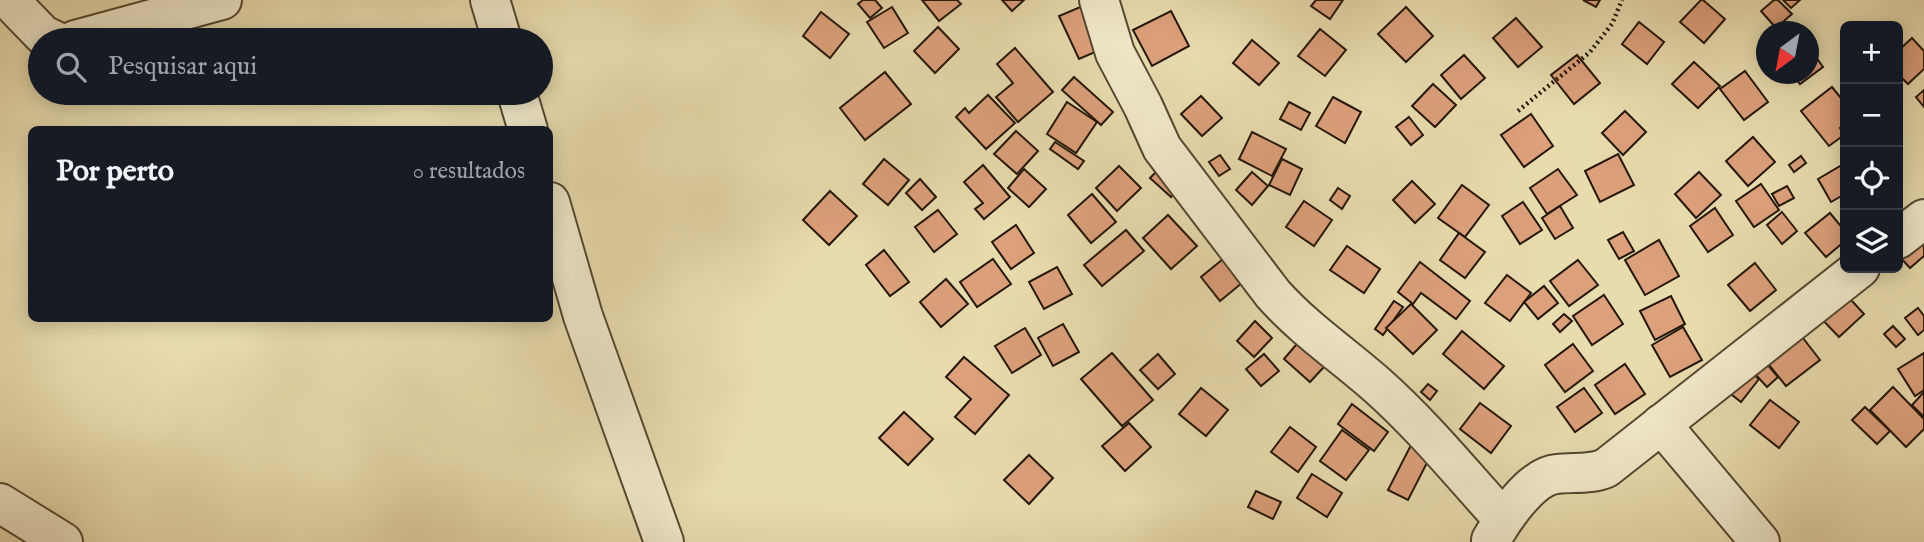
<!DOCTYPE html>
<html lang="pt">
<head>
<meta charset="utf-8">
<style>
	body { margin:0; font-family:"IM FELL English",serif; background:#20242c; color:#f1f3f6 }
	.controls { position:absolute; right:21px; top:21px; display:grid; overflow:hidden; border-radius:10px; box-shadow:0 4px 18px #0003 }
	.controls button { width:63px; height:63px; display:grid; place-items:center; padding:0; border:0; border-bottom:2px solid #363941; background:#171b24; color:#f1f3f6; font:35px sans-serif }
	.compass { position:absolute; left:1756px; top:21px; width:63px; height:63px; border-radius:50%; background:#171b24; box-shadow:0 4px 18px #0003; rotate:212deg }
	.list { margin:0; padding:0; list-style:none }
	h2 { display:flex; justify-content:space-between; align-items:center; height:91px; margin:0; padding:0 28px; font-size:30px }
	h2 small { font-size:23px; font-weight:400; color:#9ea1a6 }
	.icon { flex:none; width:38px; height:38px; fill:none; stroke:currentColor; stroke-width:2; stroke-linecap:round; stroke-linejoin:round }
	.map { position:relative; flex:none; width:1924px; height:542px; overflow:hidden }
	.search { position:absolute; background:#171b24; box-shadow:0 4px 18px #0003; left:28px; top:28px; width:525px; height:77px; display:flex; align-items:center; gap:18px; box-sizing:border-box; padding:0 24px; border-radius:38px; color:#9ea1a6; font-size:26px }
	.panel { position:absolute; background:#171b24; box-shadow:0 4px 18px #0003; left:28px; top:126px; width:525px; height:196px; border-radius:10px }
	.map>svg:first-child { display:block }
	.building { fill:#dca07b; stroke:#241709; stroke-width:2 }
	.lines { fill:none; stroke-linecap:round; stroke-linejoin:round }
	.minor-casing { stroke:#554832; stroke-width:42 }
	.path { stroke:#241709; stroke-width:4.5; stroke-dasharray:2 3.5; stroke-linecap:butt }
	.minor { stroke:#f0e8ca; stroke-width:38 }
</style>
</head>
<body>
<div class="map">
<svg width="1924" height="542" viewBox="0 0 1924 542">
	<rect width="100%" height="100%" fill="#e8dbae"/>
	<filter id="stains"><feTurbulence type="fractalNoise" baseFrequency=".00286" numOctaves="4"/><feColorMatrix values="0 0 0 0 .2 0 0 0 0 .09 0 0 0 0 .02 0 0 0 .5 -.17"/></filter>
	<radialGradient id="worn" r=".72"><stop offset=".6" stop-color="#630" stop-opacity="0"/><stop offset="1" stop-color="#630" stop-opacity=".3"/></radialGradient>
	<g class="building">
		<path d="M863,0H875L882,8L870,18L858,4Z"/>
		<path d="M922,0H957L961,4L939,21Z"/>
		<path d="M1002,0H1024L1012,11Z"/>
		<path d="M1097,0L1116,43L1079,59L1059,16Z"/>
		<path d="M1316,0H1343L1330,19L1311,6Z"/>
		<path d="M1583,0H1600L1596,7Z"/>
		<path d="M1701,0H1703L1725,19L1704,43L1680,22Z"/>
		<path d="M1774,0H1778L1792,14L1776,28L1761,11Z"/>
		<path d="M1783,0H1800L1791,8Z"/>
		<path d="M892,7L908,33L884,48L867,22Z"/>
		<path d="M1406,7L1433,36L1406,62L1378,34Z"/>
		<path d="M1171,11L1189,46L1152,66L1133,30Z"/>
		<path d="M821,12L849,34L830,58L803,36Z"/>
		<path d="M1516,18L1542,47L1518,67L1493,38Z"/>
		<path d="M1639,22L1664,42L1647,64L1622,44Z"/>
		<path d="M938,27L959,49L935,73L914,51Z"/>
		<path d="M1320,29L1346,50L1325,76L1298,56Z"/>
		<path d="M1912,38L1924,51V69L1908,84L1898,74V51Z"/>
		<path d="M1252,40L1279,63L1259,85L1233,63Z"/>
		<path d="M1808,46L1823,67L1800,84L1792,74H1808Z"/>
		<path d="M1015,48L1053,92L1018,122L996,97L1013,83L997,64Z"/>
		<path d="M1464,55L1485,78L1461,99L1441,75Z"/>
		<path d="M1577,55L1600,83L1574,104L1551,75Z"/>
		<path d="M1694,62L1720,86L1698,108L1672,84Z"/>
		<path d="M1745,71L1768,102L1744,120L1720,89Z"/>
		<path d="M885,72L911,104L865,140L840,108Z"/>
		<path d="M1074,77L1113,112L1101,125L1062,90Z"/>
		<path d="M1433,84L1456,105L1435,127L1412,106Z"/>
		<path d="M1832,87L1845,103V124L1840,128L1844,135L1829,146L1801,111Z"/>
		<path d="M1924,90V107L1916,97Z"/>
		<path d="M988,95L1015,123L986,149L956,117L965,108L969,113Z"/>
		<path d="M1201,96L1222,118L1202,136L1181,114Z"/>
		<path d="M1333,97L1361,112L1345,143L1316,126Z"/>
		<path d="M1067,102L1097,122L1076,153L1047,134Z"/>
		<path d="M1289,102L1310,113L1301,130L1280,119Z"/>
		<path d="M1625,111L1646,132L1623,155L1602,133Z"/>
		<path d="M1531,114L1553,146L1524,167L1501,135Z"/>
		<path d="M1409,117L1423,135L1411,145L1396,127Z"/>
		<path d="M1016,131L1038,151L1017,174L994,154Z"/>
		<path d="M1252,132L1286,149L1272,176L1239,159Z"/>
		<path d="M1753,137L1775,162L1748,186L1726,161Z"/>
		<path d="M1055,142L1084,161L1078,169L1050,149Z"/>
		<path d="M1174,154L1193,173L1171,197L1150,178Z"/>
		<path d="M1618,154L1634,185L1600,202L1585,171Z"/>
		<path d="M1220,155L1230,169L1219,176L1209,162Z"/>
		<path d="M1801,156L1806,163L1794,172L1789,165Z"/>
		<path d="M884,159L909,180L888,205L863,184Z"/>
		<path d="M1282,159L1302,169L1290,195L1269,185Z"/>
		<path d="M983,165L1010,197L984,219L975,209L983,203L964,182Z"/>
		<path d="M1842,165L1845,171V194L1831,202L1818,179Z"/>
		<path d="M1119,166L1141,188L1117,211L1096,188Z"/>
		<path d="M1024,169L1046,189L1029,207L1008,188Z"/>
		<path d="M1558,169L1577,195L1547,214L1530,188Z"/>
		<path d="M1252,172L1268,186L1252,205L1236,190Z"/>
		<path d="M1699,172L1721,195L1696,218L1675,194Z"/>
		<path d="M920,179L936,197L922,210L906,193Z"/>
		<path d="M1412,181L1435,204L1415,223L1393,200Z"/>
		<path d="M1761,184L1779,210L1754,227L1736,201Z"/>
		<path d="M1462,185L1489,205L1465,237L1438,218Z"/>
		<path d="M1787,186L1794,198L1779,206L1772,194Z"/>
		<path d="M1338,188L1350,196L1342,209L1330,200Z"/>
		<path d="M830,191L857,216L829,245L803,220Z"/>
		<path d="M1092,194L1116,222L1091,243L1068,215Z"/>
		<path d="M1304,201L1332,220L1314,246L1286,227Z"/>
		<path d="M1523,202L1542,230L1520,244L1502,216Z"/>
		<path d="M1560,206L1573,228L1555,239L1542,218Z"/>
		<path d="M1715,208L1733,235L1708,252L1690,226Z"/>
		<path d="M938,210L957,234L934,252L915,227Z"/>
		<path d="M1782,212L1797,231L1782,244L1767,225Z"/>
		<path d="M1830,213L1845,231V241L1826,257L1805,233Z"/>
		<path d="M1168,215L1197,246L1171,269L1143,238Z"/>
		<path d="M1016,225L1034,253L1011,269L992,242Z"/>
		<path d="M1126,230L1144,251L1102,286L1084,265Z"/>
		<path d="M1623,232L1634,251L1619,259L1608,240Z"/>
		<path d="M1459,233L1485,252L1465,278L1440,260Z"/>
		<path d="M1924,236V256L1910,268L1898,255Z"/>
		<path d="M1659,240L1679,276L1645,295L1625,260Z"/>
		<path d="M1347,246L1380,269L1364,293L1330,270Z"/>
		<path d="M884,250L909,282L890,296L866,265Z"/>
		<path d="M1228,255L1248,278L1220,301L1201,277Z"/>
		<path d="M993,259L1011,284L977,307L960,282Z"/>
		<path d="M1578,260L1598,285L1569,306L1550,281Z"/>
		<path d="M1420,262L1470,301L1456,319L1421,293L1413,304L1398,292Z"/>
		<path d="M1755,263L1776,290L1750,311L1728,285Z"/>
		<path d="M1057,267L1072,294L1044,309L1029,282Z"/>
		<path d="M1507,275L1531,293L1510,321L1485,303Z"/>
		<path d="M946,279L968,304L941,327L920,302Z"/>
		<path d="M1544,286L1558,303L1538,319L1524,302Z"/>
		<path d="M1841,289L1864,314L1839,337L1816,313Z"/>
		<path d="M1604,295L1623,324L1592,345L1573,316Z"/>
		<path d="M1671,296L1685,324L1655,340L1640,311Z"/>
		<path d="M1394,301L1403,307L1383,335L1375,329Z"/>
		<path d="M1411,304L1437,330L1413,354L1386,328Z"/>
		<path d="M1918,308L1924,316V330L1918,335L1905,318Z"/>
		<path d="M1564,314L1572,321L1560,332L1553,324Z"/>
		<path d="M1255,321L1272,338L1254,357L1237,341Z"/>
		<path d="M1063,324L1079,352L1053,366L1038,338Z"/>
		<path d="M1893,326L1905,339L1896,347L1884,334Z"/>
		<path d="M1683,327L1702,360L1670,377L1652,345Z"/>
		<path d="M1025,328L1041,355L1012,373L995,346Z"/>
		<path d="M1796,329L1820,360L1786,386L1761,355Z"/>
		<path d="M1462,331L1504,366L1484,389L1443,354Z"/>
		<path d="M1307,332L1334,356L1310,382L1284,359Z"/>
		<path d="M1573,344L1593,371L1565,392L1545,365Z"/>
		<path d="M1756,351L1778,377L1767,387L1744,362Z"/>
		<path d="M1112,353L1153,400L1122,426L1081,379Z"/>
		<path d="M1924,353V390L1915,396L1898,369Z"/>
		<path d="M1158,354L1175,374L1158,389L1140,370Z"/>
		<path d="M1264,354L1279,371L1261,386L1246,369Z"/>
		<path d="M964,357L1009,395L975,434L955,417L971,399L946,377Z"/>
		<path d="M1736,360L1759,379L1741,402L1717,383Z"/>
		<path d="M1625,364L1645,394L1615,414L1595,385Z"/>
		<path d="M1428,384L1437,391L1430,400L1421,392Z"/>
		<path d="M1893,387L1924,419V429L1906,447L1870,410Z"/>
		<path d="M1201,388L1228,410L1206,436L1179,414Z"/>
		<path d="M1584,388L1602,413L1575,432L1557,407Z"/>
		<path d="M1924,392V417L1912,405Z"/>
		<path d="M1770,400L1799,422L1779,448L1750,425Z"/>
		<path d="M1480,403L1511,426L1491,453L1460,429Z"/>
		<path d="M1352,404L1388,432L1374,451L1338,424Z"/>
		<path d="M1865,407L1890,431L1877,444L1852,420Z"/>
		<path d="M904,412L933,439L908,465L879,438Z"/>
		<path d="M1129,423L1151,447L1125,471L1102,446Z"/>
		<path d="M1290,427L1316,447L1298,472L1271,452Z"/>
		<path d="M1342,430L1369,450L1346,480L1320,461Z"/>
		<path d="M1412,443L1432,453L1408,500L1388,490Z"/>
		<path d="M1029,455L1053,478L1029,504L1004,480Z"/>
		<path d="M1312,474L1342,493L1327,517L1297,498Z"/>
		<path d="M1256,491L1281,502L1273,519L1248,507Z"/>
	</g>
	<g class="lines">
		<g class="minor-casing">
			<g id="minor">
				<path d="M9,0L43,35L54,40"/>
				<path d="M490,0L502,40"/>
				<path d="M1099,0L1115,53L1143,106L1162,148L1273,294C1304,329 1343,355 1378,386C1423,426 1462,474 1503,519"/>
				<path d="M75,40L222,0"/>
				<path d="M517,93L528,130"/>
				<path d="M550,202L583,316L664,542"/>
				<path d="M1898,239L1924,219"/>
				<path d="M1661,424L1760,542"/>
				<path d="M0,503L63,542"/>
				<path d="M1491,540C1503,519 1531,476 1557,474C1574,472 1590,475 1606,468L1860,268"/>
			</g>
		</g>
		<path class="path" d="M1518,111L1590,52L1612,24L1622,0"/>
		<use href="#minor" class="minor"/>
	</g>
	<rect width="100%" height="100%" filter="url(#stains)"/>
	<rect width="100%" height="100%" fill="url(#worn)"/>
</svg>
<div class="controls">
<button>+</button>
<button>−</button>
<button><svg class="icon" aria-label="locate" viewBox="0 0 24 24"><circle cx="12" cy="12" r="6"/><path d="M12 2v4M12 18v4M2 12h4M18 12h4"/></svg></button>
<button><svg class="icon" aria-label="layers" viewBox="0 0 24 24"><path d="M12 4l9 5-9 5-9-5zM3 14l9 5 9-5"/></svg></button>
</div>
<svg class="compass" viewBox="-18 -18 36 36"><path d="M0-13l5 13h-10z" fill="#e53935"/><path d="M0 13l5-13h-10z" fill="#9ea1a6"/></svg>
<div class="search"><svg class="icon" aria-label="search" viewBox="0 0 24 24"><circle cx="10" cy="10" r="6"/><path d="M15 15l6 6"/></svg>Pesquisar aqui</div>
<section class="panel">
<h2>Por perto<small>0 resultados</small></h2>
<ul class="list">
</ul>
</section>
</div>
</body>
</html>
